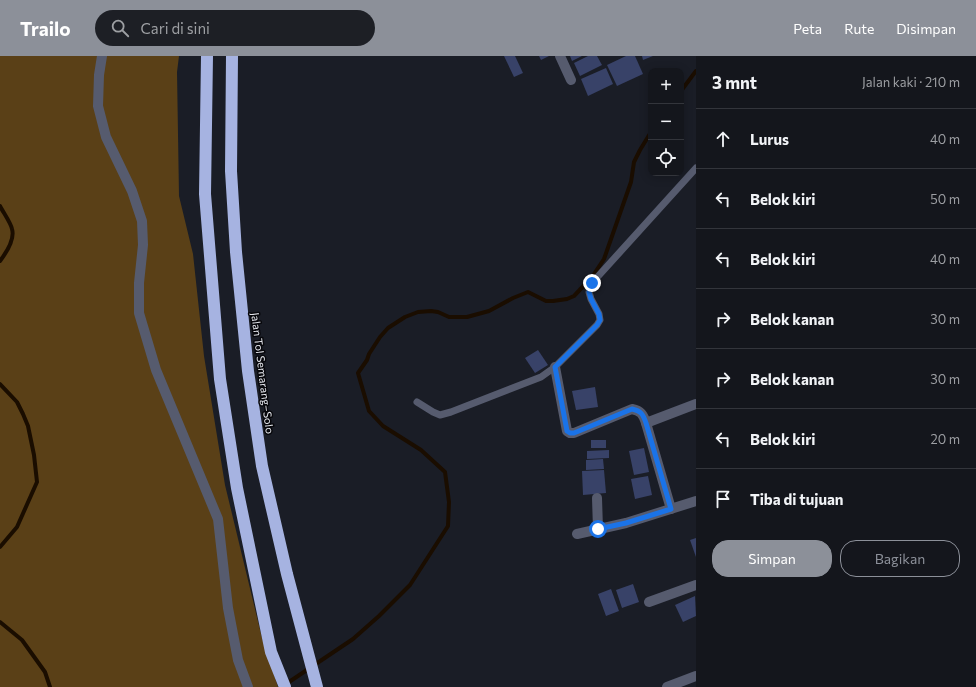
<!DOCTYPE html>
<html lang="id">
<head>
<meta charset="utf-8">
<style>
	body { margin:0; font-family:Commissioner,sans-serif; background:#1d1f25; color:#f1f3f6 }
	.controls { position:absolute; right:12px; top:12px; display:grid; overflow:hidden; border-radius:8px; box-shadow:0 2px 10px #0003 }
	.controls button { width:36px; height:36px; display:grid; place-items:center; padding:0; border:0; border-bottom:1px solid #33353b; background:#14161c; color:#f1f3f6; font:20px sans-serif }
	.stop { position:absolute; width:12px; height:12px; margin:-9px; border:3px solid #1a73e8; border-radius:50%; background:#fff }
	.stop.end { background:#1a73e8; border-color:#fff; box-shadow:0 1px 4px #0008 }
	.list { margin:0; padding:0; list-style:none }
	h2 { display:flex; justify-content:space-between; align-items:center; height:52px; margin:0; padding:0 16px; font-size:17px }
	h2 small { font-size:13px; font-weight:400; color:#9d9fa3 }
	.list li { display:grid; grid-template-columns:26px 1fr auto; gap:12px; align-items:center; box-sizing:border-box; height:60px; padding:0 16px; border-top:1px solid #33353b }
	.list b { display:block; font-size:15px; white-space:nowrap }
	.list em { font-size:13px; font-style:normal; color:#9d9fa3 }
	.actions { display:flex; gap:8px; padding:12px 16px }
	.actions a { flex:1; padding:9px 0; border:1px solid #8c9099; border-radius:16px; text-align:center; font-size:14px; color:#8c9099 }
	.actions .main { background:#8c9099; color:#fff }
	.icon { flex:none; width:22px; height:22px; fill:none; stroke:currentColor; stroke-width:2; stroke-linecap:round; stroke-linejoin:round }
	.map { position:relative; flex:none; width:696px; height:631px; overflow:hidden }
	header { display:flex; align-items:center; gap:24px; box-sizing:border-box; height:56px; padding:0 20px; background:#8c9099; color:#fff }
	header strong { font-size:19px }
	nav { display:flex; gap:22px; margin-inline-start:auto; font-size:14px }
	.search { width:280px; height:36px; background:#1d1f25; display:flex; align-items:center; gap:10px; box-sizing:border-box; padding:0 14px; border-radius:22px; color:#9d9fa3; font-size:15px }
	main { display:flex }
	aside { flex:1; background:#14161c }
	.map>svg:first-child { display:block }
	.forest { fill:#5a4017 }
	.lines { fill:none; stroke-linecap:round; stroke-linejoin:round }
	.stream { stroke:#1a0d00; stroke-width:4 }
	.building { fill:#384268 }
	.service { stroke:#565b6e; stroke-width:7 }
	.minor { stroke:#565b6e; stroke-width:10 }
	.motorway { stroke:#a6b3e1; stroke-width:12 }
	.route { stroke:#1a73e8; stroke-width:5 }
	.labels { text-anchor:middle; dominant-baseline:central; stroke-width:3; stroke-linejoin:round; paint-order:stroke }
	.street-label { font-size:11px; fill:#e5e7ed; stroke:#07070b }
</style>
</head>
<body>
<header>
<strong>Trailo</strong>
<div class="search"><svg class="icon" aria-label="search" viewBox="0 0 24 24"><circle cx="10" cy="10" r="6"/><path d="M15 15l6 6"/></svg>Cari di sini</div>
<nav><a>Peta</a><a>Rute</a><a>Disimpan</a></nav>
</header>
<main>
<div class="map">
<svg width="696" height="631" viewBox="0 0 696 631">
	<rect width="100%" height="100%" fill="#1a1d26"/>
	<path class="forest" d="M0,0H179L177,16L179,140L193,198L204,300L225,429L262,582L278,631H0Z"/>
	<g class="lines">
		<g class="stream">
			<path d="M681,35L696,15"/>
			<path d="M0,150C3,156 11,167 12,173C15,183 6,197 0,205"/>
			<path d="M0,328L17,346L23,358L28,370L34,399L37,426L17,471L0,491"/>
			<path d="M0,566L22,584L45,616L50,631"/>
			<path d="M286,628L353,583L379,560L410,529L448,470L449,446L445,416L421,394L383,370L369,355L358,317L367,304L369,298L380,281L388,272L405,261L418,256L431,255L438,256L449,261H467L489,255L513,242L528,236L546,245H553L567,243L574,240L592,221L604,203L631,126L634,106L640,94L651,76"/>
		</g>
	</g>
	<g class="building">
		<path d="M504,0H515L523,17L514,21Z"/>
		<path d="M539,0H549L541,4Z"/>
		<path d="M570,0H582L572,5Z"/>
		<path d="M588,0H597L602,9L580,20L574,7Z"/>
		<path d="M626,0H635L643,18L617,30L607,9Z"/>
		<path d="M642,0H653L643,4Z"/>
		<path d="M606,12L613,28L588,40L581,23Z"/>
		<path d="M538,294L548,309L535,317L525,302Z"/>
		<path d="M595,331L598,351L576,354L572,335Z"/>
		<rect x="591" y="384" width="15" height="8"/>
		<path d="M644,392L649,416L634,419L629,395Z"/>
		<path d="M609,394V402L587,403V395Z"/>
		<path d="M603,403L604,413L586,414V404Z"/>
		<path d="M604,414L606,437L583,439L582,415Z"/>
		<path d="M648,420L652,439L635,443L631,423Z"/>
		<path d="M696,482V501L690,484Z"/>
		<path d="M633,528L639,546L622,552L616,534Z"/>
		<path d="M611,533L619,555L606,560L598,538Z"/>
		<path d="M695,540L696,560L683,566L675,549Z"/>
	</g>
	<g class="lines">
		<path class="service" d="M417,346L433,356L440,359L451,356L541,321L555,311L597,269L600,264L599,258L591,243L589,236L592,227L696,112"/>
		<g class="minor">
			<path d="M102,0L99,19L98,50L106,81L132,135L142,165L143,189L139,227V257L156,314L218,463L228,552L238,604L248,631"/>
			<path d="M560,0L571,24"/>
			<path d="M555,311L567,375L570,377H574L632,353C641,355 643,358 646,367L671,453"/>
			<path d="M646,367L696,348"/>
			<path d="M597,442L598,473"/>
			<path d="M577,478L626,467L696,445"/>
			<path d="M649,546L696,529"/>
			<path d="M667,631L696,620"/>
		</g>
		<g class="motorway">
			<path d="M207,0L205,138L220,323L237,432L271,596L285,631"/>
			<path d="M232,0L231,115L236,196L248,315L262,410L287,518L317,631"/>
		</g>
	</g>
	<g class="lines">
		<path class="route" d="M592,227L589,236L591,243L599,258L600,264L597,269L555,311L567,375L570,377H574L632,353C641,355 643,358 646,367L671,453L626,467L598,473"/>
	</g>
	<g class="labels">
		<g class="street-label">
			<text transform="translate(263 317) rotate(83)">Jalan Tol Semarang–Solo</text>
		</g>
	</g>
</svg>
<div class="controls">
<button>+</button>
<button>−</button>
<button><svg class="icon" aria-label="locate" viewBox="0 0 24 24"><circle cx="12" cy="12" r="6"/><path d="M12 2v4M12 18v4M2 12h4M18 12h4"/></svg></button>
</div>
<div class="stop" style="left:598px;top:473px"></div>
<div class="stop end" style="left:592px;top:227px"></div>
</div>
<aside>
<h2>3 mnt<small>Jalan kaki · 210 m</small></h2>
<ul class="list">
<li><svg class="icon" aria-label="ahead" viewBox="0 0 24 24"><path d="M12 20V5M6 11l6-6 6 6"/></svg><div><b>Lurus</b></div><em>40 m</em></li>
<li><svg class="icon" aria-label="left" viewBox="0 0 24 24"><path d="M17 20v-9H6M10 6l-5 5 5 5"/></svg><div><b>Belok kiri</b></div><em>50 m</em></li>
<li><svg class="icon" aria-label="left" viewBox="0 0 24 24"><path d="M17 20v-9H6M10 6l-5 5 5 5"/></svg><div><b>Belok kiri</b></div><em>40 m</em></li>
<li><svg class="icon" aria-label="right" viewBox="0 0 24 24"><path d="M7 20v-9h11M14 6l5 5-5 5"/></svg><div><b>Belok kanan</b></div><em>30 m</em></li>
<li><svg class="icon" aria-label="right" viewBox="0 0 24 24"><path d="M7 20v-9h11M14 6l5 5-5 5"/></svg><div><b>Belok kanan</b></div><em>30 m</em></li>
<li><svg class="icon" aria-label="left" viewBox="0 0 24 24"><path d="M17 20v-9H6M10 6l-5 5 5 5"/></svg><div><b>Belok kiri</b></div><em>20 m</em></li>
<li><svg class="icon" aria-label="arrive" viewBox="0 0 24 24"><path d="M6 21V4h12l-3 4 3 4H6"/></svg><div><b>Tiba di tujuan</b></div></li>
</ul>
<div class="actions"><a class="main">Simpan</a><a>Bagikan</a></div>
</aside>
</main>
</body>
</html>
